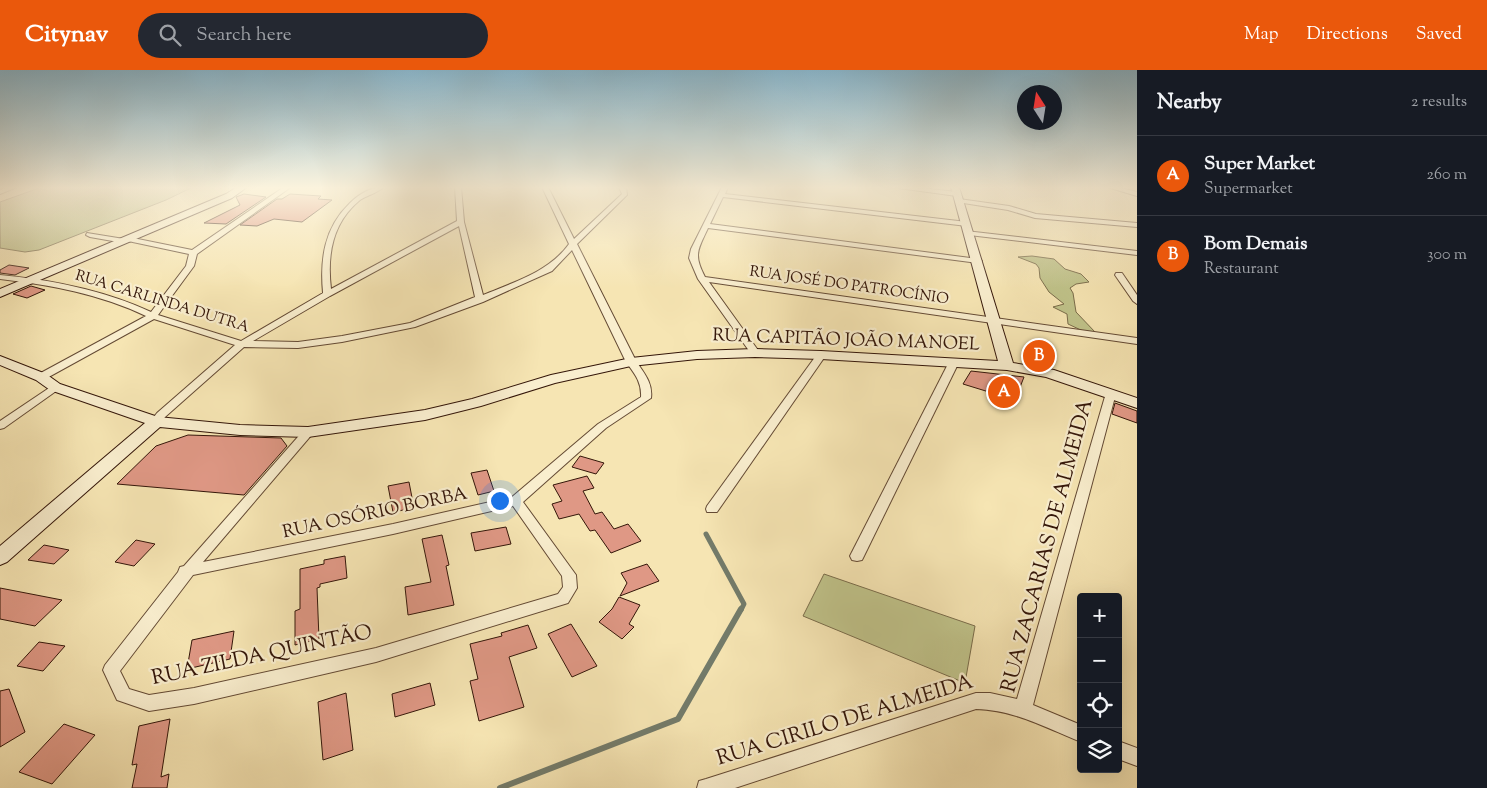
<!DOCTYPE html>
<html lang="en">
<head>
<meta charset="utf-8">
<style>
	body { margin:0; font-family:"Sorts Mill Goudy",serif; background:#242831; color:#f1f3f6 }
	.controls { position:absolute; right:15px; bottom:15px; display:grid; overflow:hidden; border-radius:5px; box-shadow:0 5px 20px #0002 }
	.controls button { width:45px; height:45px; display:grid; place-items:center; padding:0; border:0; border-bottom:1px solid #363941; background:#171b24; color:#f1f3f6; font:25px sans-serif }
	.compass { position:absolute; left:1017px; top:15px; width:45px; height:45px; border-radius:50%; background:#171b24; box-shadow:0 5px 20px #0002; rotate:348deg }
	.you { position:absolute; left:499px; top:430px; width:18px; height:18px; margin:-12px; border:4px solid #fff; border-radius:50%; background:#1a73e8; box-shadow:0 0 0 8px #1a73e833 }
	.badge { display:grid; place-items:center; width:32px; height:32px; border-radius:50%; background:#ea580c; color:#fff; font-size:16px; font-weight:700 }
	.pin { position:absolute; translate:-50% -50%; border:2px solid #fff; box-shadow:0 1px 5px #0006 }
	.list { margin:0; padding:0; list-style:none }
	h2 { display:flex; justify-content:space-between; align-items:center; height:65px; margin:0; padding:0 20px; font-size:21px }
	h2 small { font-size:16px; font-weight:400; color:#9ea1a6 }
	.list li { display:grid; grid-template-columns:32px 1fr auto; gap:15px; align-items:center; box-sizing:border-box; height:80px; padding:0 20px; border-top:1px solid #363941 }
	.list b { display:block; font-size:19px; white-space:nowrap }
	.list p { margin:0; font-size:16px; white-space:nowrap; color:#9ea1a6 }
	.list em { font-size:16px; font-style:normal; color:#9ea1a6 }
	.icon { flex:none; width:28px; height:28px; fill:none; stroke:currentColor; stroke-width:2; stroke-linecap:round; stroke-linejoin:round }
	.map { position:relative; flex:none; width:1137px; height:718px; overflow:hidden }
	header { display:flex; align-items:center; gap:30px; box-sizing:border-box; height:70px; padding:0 25px; background:#ea580c; color:#fff }
	header strong { font-size:24px }
	nav { display:flex; gap:28px; margin-inline-start:auto; font-size:18px }
	.search { width:350px; height:45px; background:#242831; display:flex; align-items:center; gap:12px; box-sizing:border-box; padding:0 18px; border-radius:28px; color:#9ea1a6; font-size:19px }
	main { display:flex }
	aside { flex:1; background:#171b24 }
	.map>svg:first-child { display:block }
	.green { fill:#c0c38a; stroke:#7a6c4a }
	.lines { fill:none; stroke-linecap:round; stroke-linejoin:round }
	.stream-far1 { stroke:#737b6a; stroke-width:5 }
	.stream { stroke:#737b6a; stroke-width:6 }
	.building { fill:#df9885; stroke:#341609 }
	.street-casing { stroke:#644a34; stroke-width:2 }
	.secondary-casing { stroke:#341609; stroke-width:2 }
	.street { fill:#f9eece; fill-rule:evenodd }
	.secondary { fill:#f9eece; fill-rule:evenodd }
	.labels { text-anchor:middle; dominant-baseline:central; stroke-width:4.5; stroke-linejoin:round; paint-order:stroke }
	.far-street-label { font-size:15px; fill:#341609; stroke:#f9eece }
	.street-label { font-size:18px; fill:#341609; stroke:#f9eece }
	.near-street-label { font-size:21px; fill:#341609; stroke:#f9eece }
</style>
</head>
<body>
<header>
<strong>Citynav</strong>
<div class="search"><svg class="icon" aria-label="search" viewBox="0 0 24 24"><circle cx="10" cy="10" r="6"/><path d="M15 15l6 6"/></svg>Search here</div>
<nav><a>Map</a><a>Directions</a><a>Saved</a></nav>
</header>
<main>
<div class="map">
<svg width="1137" height="718" viewBox="0 0 1137 718">
	<rect width="100%" height="100%" fill="#f6e5b3"/>
	<filter id="stains"><feTurbulence type="fractalNoise" baseFrequency=".004" numOctaves="4"/><feColorMatrix values="0 0 0 0 .2 0 0 0 0 .09 0 0 0 0 .02 0 0 0 .5 -.17"/></filter>
	<radialGradient id="worn" r=".72"><stop offset=".6" stop-color="#630" stop-opacity="0"/><stop offset="1" stop-color="#630" stop-opacity=".3"/></radialGradient>
	<g class="green">
		<path d="M42,117H193L166,130L39,180L25,182L0,178V132Z"/>
		<path d="M1032,186L1054,189L1065,199L1081,204L1089,212L1076,214L1070,218L1073,223L1076,242L1095,262L1083,261L1068,254L1067,244L1053,237L1064,234L1049,222L1040,208L1039,198L1036,194L1018,187Z"/>
		<path d="M824,504L975,556L965,613L803,546Z"/>
	</g>
	<g class="lines">
		<path class="stream-far1" d="M706,464L744,534L741,540"/>
		<path class="stream" d="M500,718L678,649L741,539"/>
	</g>
	<g class="building">
		<path d="M244,124L266,127L226,154L204,153L240,135L236,127Z"/>
		<path d="M290,124L321,126L318,129L332,130L302,152L274,149L257,156L240,155L277,129H282Z"/>
		<path d="M9,195L29,198L15,205L0,203V200Z"/>
		<path d="M31,216L45,220L27,228L13,224Z"/>
		<path d="M971,301L1024,307L1015,330L963,314Z"/>
		<path d="M1115,333L1137,341V353L1112,344Z"/>
		<path d="M188,365L281,368L287,376L244,425L117,414L156,376Z"/>
		<path d="M580,386L604,393L596,404L572,397Z"/>
		<path d="M487,400L494,421L478,425L471,403Z"/>
		<path d="M587,406L594,418L583,421L595,444L602,442L614,459L628,454L641,471L611,483L595,460L590,461L579,444L559,449L552,434L562,431L553,415Z"/>
		<path d="M409,412L414,438L393,442L388,416Z"/>
		<path d="M506,457L511,474L475,481L471,463Z"/>
		<path d="M442,465L449,495L446,496L454,535L408,545L405,517L431,512L422,469Z"/>
		<path d="M136,470L155,474L134,496L115,492Z"/>
		<path d="M44,475L69,480L54,494L28,490Z"/>
		<path d="M345,486L347,508L320,514V517L317,518L319,569L295,575V541L300,539V499L324,494V490Z"/>
		<path d="M647,494L659,511L620,526L627,513L621,503Z"/>
		<path d="M0,518L62,530L35,556L0,549Z"/>
		<path d="M619,527L640,535L629,554L634,557L622,569L599,552L612,539Z"/>
		<path d="M571,554L597,596L572,607L548,564Z"/>
		<path d="M528,555L537,578L509,587L524,637L479,651L470,611L478,609L470,574L502,566L501,563Z"/>
		<path d="M234,561L230,589L187,599L192,570Z"/>
		<path d="M39,572L65,576L43,601L17,596Z"/>
		<path d="M430,613L435,635L395,647L392,624Z"/>
		<path d="M9,619L25,662L0,677V621Z"/>
		<path d="M346,623L353,680L323,690L318,632Z"/>
		<path d="M170,649L161,707L169,704L167,718H132L137,694L132,695L139,656Z"/>
		<path d="M64,654L95,665L52,714L19,702Z"/>
	</g>
	<g class="lines">
		<g class="street-casing">
			<g id="street">
				<path d="M8,117H17L0,124V120Z"/>
				<path d="M284,117H291L197,184L194,196L158,245L241,271L323,223C320,189 324,158 350,133C359,124 371,117 384,117C377,123 368,125 360,130C332,153 327,185 331,219L457,151L455,117H461L464,152L483,225C514,212 549,202 569,174L542,117H548L574,169L622,124L619,117H626L627,125L577,174L636,291C644,303 653,313 651,328L606,358L523,432L576,505L577,518L568,533L376,592L194,634L149,641L117,630L103,600L105,595L178,502L180,497L184,496L304,360L308,358L314,362L203,492L393,454L512,427L598,354L641,327C642,312 634,303 626,292L572,180L552,201L483,232L415,257L342,272L298,278L244,277L165,347L160,354L156,355L150,352L157,343L235,275L154,249L45,309H37L36,307L37,305L146,246C100,224 51,215 0,209V205C52,210 104,220 151,242L186,196L189,184L128,171L124,173L90,167L86,165L87,163L124,169L128,167L192,180ZM459,156L475,227L410,253L342,266L298,272L253,271L330,226ZM513,436L562,506L563,517L558,524L376,578L194,618L149,625L129,619L120,601L193,505L393,464Z"/>
				<path d="M722,117H728L725,124L967,152L970,154L967,156L723,127L710,154L978,189L982,191L978,193L708,158C698,180 693,184 705,207L1137,268V274L709,212L760,283L755,286L752,285L698,209L689,188L691,179Z"/>
				<path d="M891,117H911L957,122L960,124L957,126Z"/>
				<path d="M1107,117H1117L1137,122V126Z"/>
				<path d="M959,129L1009,136L1036,144L1137,153V157L1035,148L1008,140L957,132L956,131Z"/>
				<path d="M966,161L1137,181V185L969,165L965,163Z"/>
				<path d="M1116,203H1122L1137,225V234L1133,231L1115,205Z"/>
				<path d="M821,282L826,285L717,442H707L706,439L707,436L818,283Z"/>
				<path d="M954,289L959,292L864,486L862,490L857,491L852,490L850,486L949,292Z"/>
				<path d="M55,314L60,317L59,319L4,358L0,359V351Z"/>
				<path d="M1111,320L1116,323L1033,635L1081,655V672C1046,658 1015,640 976,639L735,718H697L699,711L706,709L976,623H990L1017,629L1106,323Z"/>
				<path d="M1118,671L1137,678V696L1118,689Z"/>
			</g>
		</g>
		<g class="secondary-casing">
			<g id="secondary">
				<path d="M237,117H247L232,128L0,227V219L226,124Z"/>
				<path d="M951,117H959L1013,293L1054,300L1137,328V338L1046,307L1007,300L821,289L755,287L697,289L631,296L555,313L481,336L425,350L308,367L240,365L160,357L7,492L0,495V476L145,353L50,320L36,310L0,295V286L46,304L60,314L158,347L240,355L308,357L425,340L472,329L551,305L631,288L697,281L755,279L821,281L998,291Z"/>
			</g>
		</g>
		<use href="#street" class="street"/>
		<use href="#secondary" class="secondary"/>
	</g>
	<linearGradient id="sky" x2="0" y2="1"><stop stop-color="#8ab8cf"/><stop offset="0.54" stop-color="#fbf3dd"/><stop offset="1" stop-color="#fbf3dd" stop-opacity="0"/></linearGradient>
	<rect width="1137" height="218" fill="url(#sky)"/>
	<g class="labels">
		<g class="far-street-label">
			<text transform="translate(849 216) rotate(8)">RUA JOSÉ DO PATROCÍNIO</text>
			<text transform="translate(162 232) rotate(17)">RUA CARLINDA DUTRA</text>
		</g>
		<g class="street-label">
			<text transform="translate(846 271) rotate(2)">RUA CAPITÃO JOÃO MANOEL</text>
			<text transform="translate(375 444) rotate(-12)">RUA OSÓRIO BORBA</text>
		</g>
		<g class="near-street-label">
			<text transform="translate(1048 476) rotate(-75)">RUA ZACARIAS DE ALMEIDA</text>
			<text transform="translate(262 586) rotate(-12)">RUA ZILDA QUINTÃO</text>
			<text transform="translate(845 651) rotate(-17)">RUA CIRILO DE ALMEIDA</text>
		</g>
	</g>
	<rect width="100%" height="100%" filter="url(#stains)"/>
	<rect width="100%" height="100%" fill="url(#worn)"/>
</svg>
<div class="controls">
<button>+</button>
<button>−</button>
<button><svg class="icon" aria-label="locate" viewBox="0 0 24 24"><circle cx="12" cy="12" r="6"/><path d="M12 2v4M12 18v4M2 12h4M18 12h4"/></svg></button>
<button><svg class="icon" aria-label="layers" viewBox="0 0 24 24"><path d="M12 4l9 5-9 5-9-5zM3 14l9 5 9-5"/></svg></button>
</div>
<svg class="compass" viewBox="-18 -18 36 36"><path d="M0-13l5 13h-10z" fill="#e53935"/><path d="M0 13l5-13h-10z" fill="#9ea1a6"/></svg>
<div class="you"></div>
<div class="pin badge" style="left:1004px;top:322px">A</div>
<div class="pin badge" style="left:1039px;top:286px">B</div>
</div>
<aside>
<h2>Nearby<small>2 results</small></h2>
<ul class="list">
<li><span class="badge">A</span><div><b>Super Market</b><p>Supermarket</p></div><em>260 m</em></li>
<li><span class="badge">B</span><div><b>Bom Demais</b><p>Restaurant</p></div><em>300 m</em></li>
</ul>
</aside>
</main>
</body>
</html>
